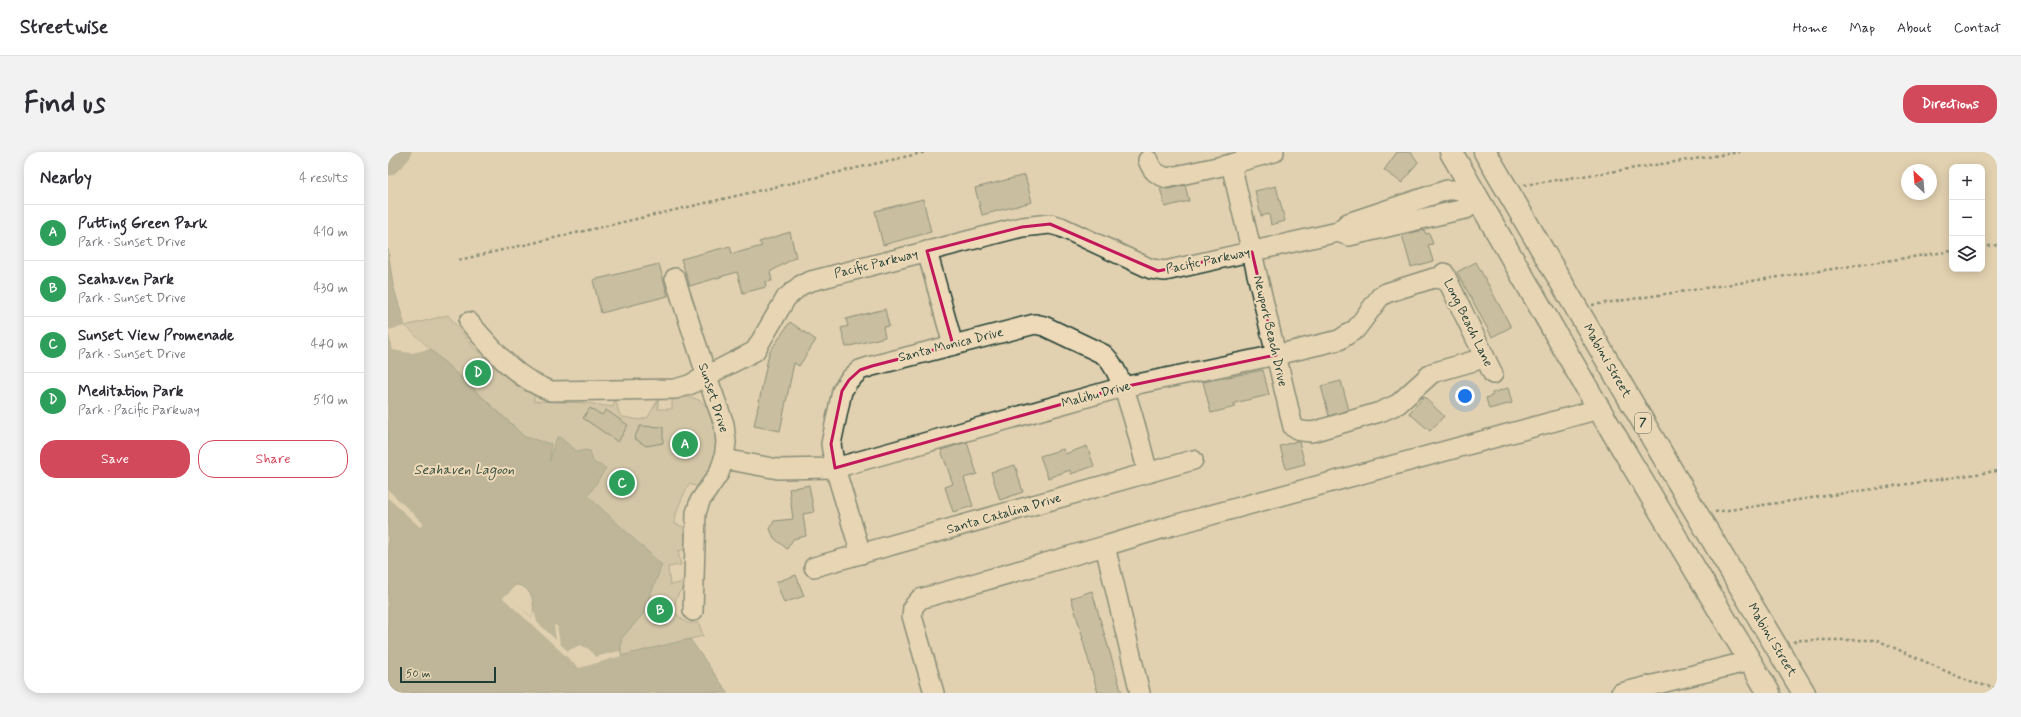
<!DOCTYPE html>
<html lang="en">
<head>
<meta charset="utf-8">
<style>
	body { margin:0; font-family:Mynerve,sans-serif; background:#f2f2f3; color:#2b2b33 }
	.controls { position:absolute; right:12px; top:12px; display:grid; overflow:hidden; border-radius:8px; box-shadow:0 2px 10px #0003 }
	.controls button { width:36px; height:36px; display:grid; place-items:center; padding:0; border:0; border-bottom:1px solid #e1e1e2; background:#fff; color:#2b2b33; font:20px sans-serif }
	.compass { position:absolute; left:1513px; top:12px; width:36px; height:36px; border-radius:50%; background:#fff; box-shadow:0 2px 10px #0003; rotate:334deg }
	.scale { position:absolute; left:12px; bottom:10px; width:96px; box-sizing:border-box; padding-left:4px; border:2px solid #1f3d34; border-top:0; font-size:11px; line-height:14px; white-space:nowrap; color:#1f3d34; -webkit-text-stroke:3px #eedab8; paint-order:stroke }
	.you { position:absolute; left:1077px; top:244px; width:14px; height:14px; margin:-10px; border:3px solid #fff; border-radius:50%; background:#1a73e8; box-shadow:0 0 0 6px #1a73e833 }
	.badge { display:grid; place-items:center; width:26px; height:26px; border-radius:50%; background:#d1495b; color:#fff; font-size:13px; font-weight:700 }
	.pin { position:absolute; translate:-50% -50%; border:2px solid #fff; box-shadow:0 1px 4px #0006 }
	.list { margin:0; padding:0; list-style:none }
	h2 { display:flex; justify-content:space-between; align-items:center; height:52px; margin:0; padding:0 16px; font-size:17px }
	h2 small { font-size:13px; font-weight:400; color:#7c7c81 }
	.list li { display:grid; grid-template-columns:26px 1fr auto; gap:12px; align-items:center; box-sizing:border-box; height:56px; padding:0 16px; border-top:1px solid #e1e1e2 }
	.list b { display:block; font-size:15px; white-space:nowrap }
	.list p { margin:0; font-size:13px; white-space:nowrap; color:#7c7c81 }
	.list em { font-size:13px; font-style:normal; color:#7c7c81 }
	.actions { display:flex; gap:8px; padding:12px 16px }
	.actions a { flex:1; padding:9px 0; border:1px solid #d1495b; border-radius:16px; text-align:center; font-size:14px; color:#d1495b }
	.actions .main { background:#d1495b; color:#fff }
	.icon { flex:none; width:22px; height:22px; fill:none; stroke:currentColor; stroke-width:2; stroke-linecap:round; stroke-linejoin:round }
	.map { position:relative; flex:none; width:1609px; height:541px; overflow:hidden; border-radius:16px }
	header { display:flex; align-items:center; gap:24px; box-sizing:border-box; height:56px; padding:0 20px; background:#fff; border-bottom:1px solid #e1e1e2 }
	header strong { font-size:19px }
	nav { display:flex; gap:22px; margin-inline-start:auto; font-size:14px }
	.intro { display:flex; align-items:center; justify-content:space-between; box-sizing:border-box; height:96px; padding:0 24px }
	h1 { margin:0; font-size:28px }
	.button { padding:10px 18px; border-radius:16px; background:#d1495b; color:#fff; font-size:14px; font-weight:700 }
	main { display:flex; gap:24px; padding:0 24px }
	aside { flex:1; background:#fff; border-radius:16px; box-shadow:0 2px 10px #0003 }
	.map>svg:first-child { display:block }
	.built { fill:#d2c4a6 }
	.green { fill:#c1b89b; stroke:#707a68 }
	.water { fill:#94967e; stroke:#657260; fill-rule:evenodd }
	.pier { fill:#e2d1b0 }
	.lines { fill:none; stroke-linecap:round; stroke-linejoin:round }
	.river { stroke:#94967e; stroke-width:23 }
	.building { fill:#aba78d; stroke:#1f3d34 }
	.minor-casing { stroke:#1f3d34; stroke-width:22 }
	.major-casing { stroke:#1f3d34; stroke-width:25 }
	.path { stroke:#1f3d34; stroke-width:2.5; stroke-dasharray:3 3; stroke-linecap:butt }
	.minor { stroke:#eedab8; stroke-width:19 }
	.major { stroke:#eedab8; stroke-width:22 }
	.marked { fill:none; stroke:#c2185b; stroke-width:3; stroke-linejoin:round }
	.labels { text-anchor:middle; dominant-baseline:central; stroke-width:4; stroke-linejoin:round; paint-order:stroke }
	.shield { fill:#eedab8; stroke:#5d6c5c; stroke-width:1 }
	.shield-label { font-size:12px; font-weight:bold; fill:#1f3d34 }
	.street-label { font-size:13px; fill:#1f3d34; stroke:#eedab8 }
	.water-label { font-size:14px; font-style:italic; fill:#364f43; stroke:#eedab8 }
</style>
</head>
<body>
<header>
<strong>Streetwise</strong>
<nav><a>Home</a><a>Map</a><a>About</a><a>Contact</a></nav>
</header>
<div class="intro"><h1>Find us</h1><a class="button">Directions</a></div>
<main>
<aside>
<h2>Nearby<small>4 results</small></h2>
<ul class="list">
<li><span class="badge" style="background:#2e9e5b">A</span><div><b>Putting Green Park</b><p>Park · Sunset Drive</p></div><em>410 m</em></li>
<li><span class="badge" style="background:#2e9e5b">B</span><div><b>Seahaven Park</b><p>Park · Sunset Drive</p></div><em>430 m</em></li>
<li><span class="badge" style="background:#2e9e5b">C</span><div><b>Sunset View Promenade</b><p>Park · Sunset Drive</p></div><em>440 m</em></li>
<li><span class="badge" style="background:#2e9e5b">D</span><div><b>Meditation Park</b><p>Park · Pacific Parkway</p></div><em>510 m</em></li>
</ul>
<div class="actions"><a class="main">Save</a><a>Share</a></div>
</aside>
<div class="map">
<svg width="1609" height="541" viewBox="0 0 1609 541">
	<rect width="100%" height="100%" fill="#e2d1b0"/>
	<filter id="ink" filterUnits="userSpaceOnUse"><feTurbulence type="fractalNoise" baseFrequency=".025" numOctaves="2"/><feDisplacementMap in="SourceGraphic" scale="8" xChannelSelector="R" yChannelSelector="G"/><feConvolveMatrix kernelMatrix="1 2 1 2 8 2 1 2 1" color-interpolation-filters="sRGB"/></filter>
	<g filter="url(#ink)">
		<path class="built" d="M0,0H12L0,12Z"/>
		<path class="green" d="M60,163L86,196L106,215L131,235L146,239V249L199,251L225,255L227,246L231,261L235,265L252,268L260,265L270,248V257H284V248C323,233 335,279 325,308C322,318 315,327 310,335L301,332C295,345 287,358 287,372L296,375L297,397L290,399L293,413L280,415L282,433L301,429V434C287,439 286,450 289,463L299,471H311L315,484L233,504V487L255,462L130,284L126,274L17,174Z"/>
		<path class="water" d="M0,97L5,133L17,174L137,285L163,292L162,309L166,292L170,284L190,300L197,298L202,299L205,310L218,316L200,344L274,413L255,462L233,487V504L302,487L340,541H0ZM127,433C144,433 148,453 144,466L118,443Z"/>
		<g class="pier">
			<path d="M17,174L42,197L23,201L5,198L0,178Z"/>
			<path d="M0,338L36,372L32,375L0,346Z"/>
			<path d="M118,442L144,466L146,458L149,470L168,488L166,473L169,474L172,492L180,499L192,493L201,497L207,505L232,499L233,504L191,516L115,446Z"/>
		</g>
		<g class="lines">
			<path class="river" d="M0,12L12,0"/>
		</g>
		<g class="building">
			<path d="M1009,0H1023L1030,10L1014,31L996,18Z"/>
			<path d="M637,23L644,50L594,63L587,36Z"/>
			<path d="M797,33L801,49L777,55L772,36L781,37Z"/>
			<path d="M888,34L897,69L883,73L881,62L873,64L867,39Z"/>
			<path d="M535,47L543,80L495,93L487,59Z"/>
			<path d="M1036,78L1038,82L1041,81L1045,92L1040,93L1045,109L1023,115L1014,83Z"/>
			<path d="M402,80L408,105L382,120L384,129L377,130L378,135L355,141L349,120L302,134L293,107L342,94L344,102L374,94L371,90Z"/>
			<path d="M1088,110L1123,175L1104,185L1069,120Z"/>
			<path d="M271,112L280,144L213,161L205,128Z"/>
			<path d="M497,157L501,174L495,175L497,185L458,195L453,176L460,174L458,167Z"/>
			<path d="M402,170L428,188L411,214L406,211L392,279L366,274L381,201Z"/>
			<path d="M875,218L881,243L846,251L847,255L823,261L815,230Z"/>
			<path d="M953,229L961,258L941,264L933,234Z"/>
			<path d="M1120,236L1124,251L1101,257L1098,246L1104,244V241Z"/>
			<path d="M1036,245L1056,264L1042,279L1021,261Z"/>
			<path d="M202,256L214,263L218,258L240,273L230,290L195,266Z"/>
			<path d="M252,274L275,275V291L258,294L246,286Z"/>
			<path d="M909,289L911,290L917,312L898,317L892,294Z"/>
			<path d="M579,290L589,322L576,326L585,354L565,360L557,335L565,332L553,298Z"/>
			<path d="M699,294L706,314L683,322L682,318L660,326L652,304L675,297L677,302Z"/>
			<path d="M627,313L635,340L612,348L603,320Z"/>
			<path d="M421,333L426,360L415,362L418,384L405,387L399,397L386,386L382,377L386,369L405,367L401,337Z"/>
			<path d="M408,423L416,444L396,451L388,430Z"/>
			<path d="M704,439L714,474L734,541H710L694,486H695L683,446Z"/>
		</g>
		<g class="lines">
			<g class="minor-casing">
				<g id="minor">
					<path d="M760,8C764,19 768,22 779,26L843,12L886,0"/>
					<path d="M843,12L905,275L913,279L924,280L992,260L1010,252L1044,221L1089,208L1092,203L1093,197"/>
					<path d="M539,99L565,193"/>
					<path d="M1056,121L1105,222"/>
					<path d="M287,126L319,225L336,272L338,290L336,307L331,321L312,349L308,361L305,459"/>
					<path d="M81,170C106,198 126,226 163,239L287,237L301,233L367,199L398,146L413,133L423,129L634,75L662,72L673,75L763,117L777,119L950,80L960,71L1059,38H1070L1090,47L1078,57L1063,60L961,84L950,80"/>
					<path d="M336,307L390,317L447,316L735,235L888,203L951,188L968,177L992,145L998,141L1046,126L1054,127L1061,131"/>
					<path d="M473,402L447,316L443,292L454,239L461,228L472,218L484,214L647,172L656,174L715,202C737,219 752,293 760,321"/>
					<path d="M426,415L805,308"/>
					<path d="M546,541L524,464L525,455L532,447L717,394"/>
					<path d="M752,541L717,394L786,373L1211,257"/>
					<path d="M1233,541L1362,509"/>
				</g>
			</g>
			<g class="major-casing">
				<g id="major">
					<path d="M1063,0L1211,257L1381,541"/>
					<path d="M1097,0L1309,362L1416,541"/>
				</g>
			</g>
			<g class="path">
				<path d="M1136,33L1352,0"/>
				<path d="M1594,95L1609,93"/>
				<path d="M71,108L538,0"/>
				<path d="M1204,153L1564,99"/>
				<path d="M1327,360L1609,319"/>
				<path d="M1405,490L1413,488H1489L1582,530L1609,536"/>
			</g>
			<use href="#minor" class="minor"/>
			<use href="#major" class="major"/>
		</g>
	</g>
	<path d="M0 0H1609V541H0ZM662,72L770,119L864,100L888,203L735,235L447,316L443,292L454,239L461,228L472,218L484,214L565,193L539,99L634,75Z" fill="#e2d1b0" fill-opacity=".55" fill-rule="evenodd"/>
	<path class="marked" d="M662,72L770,119L864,100L888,203L735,235L447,316L443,292L454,239L461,228L472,218L484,214L565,193L539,99L634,75Z"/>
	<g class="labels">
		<rect class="shield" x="1247" y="261" width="16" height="20" rx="3"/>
		<g class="shield-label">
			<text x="1255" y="271">7</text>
		</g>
		<g class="street-label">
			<text transform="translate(820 109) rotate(-12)">Pacific Parkway</text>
			<text transform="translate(488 112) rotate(-14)">Pacific Parkway</text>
			<text transform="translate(1080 171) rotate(64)">Long Beach Lane</text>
			<text transform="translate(882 179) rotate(77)">Newport Beach Drive</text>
			<text transform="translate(563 193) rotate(-14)">Santa Monica Drive</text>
			<text transform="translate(1219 209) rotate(60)">Mabini Street</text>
			<text transform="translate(708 243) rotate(-15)">Malibu Drive</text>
			<text transform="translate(325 246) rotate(72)">Sunset Drive</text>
			<text transform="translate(616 362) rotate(-16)">Santa Catalina Drive</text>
			<text transform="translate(1384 488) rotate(59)">Mabini Street</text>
		</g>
		<g class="water-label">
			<text x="76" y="318">Seahaven Lagoon</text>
		</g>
	</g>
</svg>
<div class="controls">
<button>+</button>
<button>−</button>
<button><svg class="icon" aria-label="layers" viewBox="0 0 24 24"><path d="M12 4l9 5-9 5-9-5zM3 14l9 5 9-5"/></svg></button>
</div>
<svg class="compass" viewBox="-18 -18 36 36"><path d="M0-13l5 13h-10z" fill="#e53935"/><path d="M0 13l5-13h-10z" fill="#7c7c81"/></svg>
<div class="scale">50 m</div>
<div class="you"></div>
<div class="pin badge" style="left:297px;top:292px;background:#2e9e5b">A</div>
<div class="pin badge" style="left:272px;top:458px;background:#2e9e5b">B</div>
<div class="pin badge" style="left:234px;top:331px;background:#2e9e5b">C</div>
<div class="pin badge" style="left:90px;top:221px;background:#2e9e5b">D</div>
</div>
</main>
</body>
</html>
